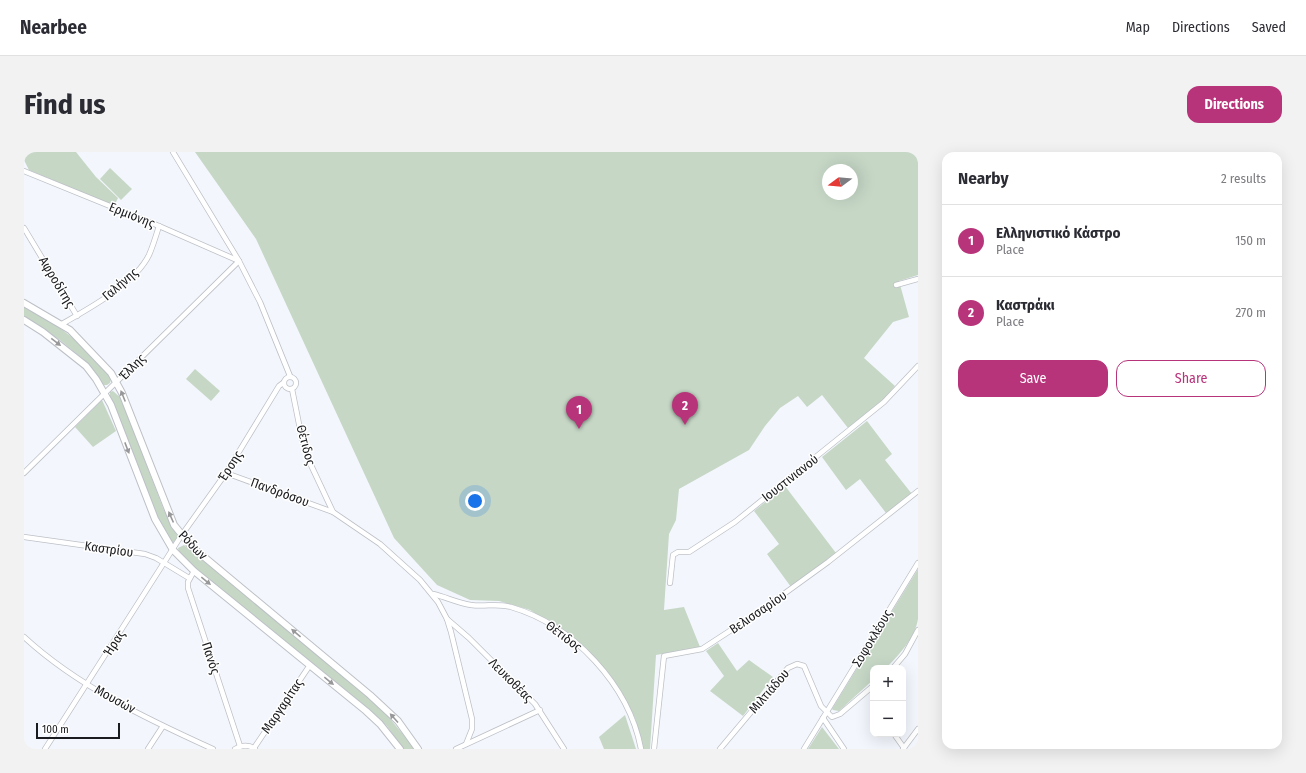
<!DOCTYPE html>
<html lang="en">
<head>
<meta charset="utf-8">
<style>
	body { margin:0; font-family:"Fira Sans Condensed",sans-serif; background:#f2f2f3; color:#2b2b33 }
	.controls { position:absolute; right:12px; bottom:12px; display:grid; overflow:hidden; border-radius:8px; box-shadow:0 4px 16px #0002 }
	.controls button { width:36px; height:36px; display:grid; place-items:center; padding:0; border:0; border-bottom:1px solid #e1e1e2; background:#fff; color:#2b2b33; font:20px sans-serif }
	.compass { position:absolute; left:798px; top:12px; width:36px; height:36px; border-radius:50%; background:#fff; box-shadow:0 4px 16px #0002; rotate:254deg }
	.scale { position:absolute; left:12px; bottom:10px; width:84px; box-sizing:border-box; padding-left:4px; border:2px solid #1a1b1e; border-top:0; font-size:11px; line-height:14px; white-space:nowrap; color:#1a1b1e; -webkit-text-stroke:3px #fff; paint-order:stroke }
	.you { position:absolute; left:451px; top:349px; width:14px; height:14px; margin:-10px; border:3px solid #fff; border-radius:50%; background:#1a73e8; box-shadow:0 0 0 6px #1a73e833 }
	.badge { display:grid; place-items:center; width:26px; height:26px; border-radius:50%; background:#b8347a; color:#fff; font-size:13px; font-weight:700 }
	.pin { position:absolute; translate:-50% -33px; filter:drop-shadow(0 1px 2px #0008) }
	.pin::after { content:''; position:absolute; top:21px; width:14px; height:12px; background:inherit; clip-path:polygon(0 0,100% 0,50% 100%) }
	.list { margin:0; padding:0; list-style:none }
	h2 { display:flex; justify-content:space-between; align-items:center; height:52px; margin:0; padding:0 16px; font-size:17px }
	h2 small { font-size:13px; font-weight:400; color:#7c7c81 }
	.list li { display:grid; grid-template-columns:26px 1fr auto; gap:12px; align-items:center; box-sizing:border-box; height:72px; padding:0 16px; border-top:1px solid #e1e1e2 }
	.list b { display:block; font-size:15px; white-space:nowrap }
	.list p { margin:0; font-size:13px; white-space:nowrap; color:#7c7c81 }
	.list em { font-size:13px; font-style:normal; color:#7c7c81 }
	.actions { display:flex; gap:8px; padding:12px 16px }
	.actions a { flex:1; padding:9px 0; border:1px solid #b8347a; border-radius:12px; text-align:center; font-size:14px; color:#b8347a }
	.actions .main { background:#b8347a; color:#fff }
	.map { position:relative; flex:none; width:894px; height:597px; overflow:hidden; border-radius:12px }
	header { display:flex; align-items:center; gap:24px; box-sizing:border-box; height:56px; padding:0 20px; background:#fff; border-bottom:1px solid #e1e1e2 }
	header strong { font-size:19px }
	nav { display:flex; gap:22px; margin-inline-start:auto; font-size:14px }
	.intro { display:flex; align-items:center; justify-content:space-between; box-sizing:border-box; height:96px; padding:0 24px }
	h1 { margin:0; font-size:28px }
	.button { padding:10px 18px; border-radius:12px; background:#b8347a; color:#fff; font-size:14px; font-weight:700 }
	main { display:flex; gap:24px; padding:0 24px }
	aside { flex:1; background:#fff; border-radius:12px; box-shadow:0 4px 16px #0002 }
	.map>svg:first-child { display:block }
	.green { fill:#c6d7c6; fill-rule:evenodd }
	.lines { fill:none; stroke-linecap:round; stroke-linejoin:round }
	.street-casing { stroke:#bdc0c6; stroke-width:6 }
	.secondary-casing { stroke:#bdc0c6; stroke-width:8 }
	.street { stroke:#fff; stroke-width:4.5 }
	.secondary { stroke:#fff; stroke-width:6 }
	.oneway { fill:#98989a }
	.labels { text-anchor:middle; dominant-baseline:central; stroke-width:3; stroke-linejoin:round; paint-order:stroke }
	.street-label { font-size:13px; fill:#1a1b1e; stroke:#fff }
</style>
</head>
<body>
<header>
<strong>Nearbee</strong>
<nav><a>Map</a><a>Directions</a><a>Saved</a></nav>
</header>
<div class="intro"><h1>Find us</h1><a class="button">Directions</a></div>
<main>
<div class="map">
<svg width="894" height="597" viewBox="0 0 894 597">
	<rect width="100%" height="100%" fill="#f3f7fd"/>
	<g class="green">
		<path d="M0,0H52L72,25L94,46L90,54L5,18L0,8Z"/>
		<path d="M171,0H894V123L875,129L885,165L869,170L840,206L871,234L859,248L824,276L798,243L783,255L774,244L756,256L741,274L725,298L655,337L652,368L645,382L640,458L660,455L676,495L632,503L626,597H619L611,566L597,539L585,523L551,488L506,458L475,449L446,448L413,433L370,386L232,87ZM804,18H828V42H804Z"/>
		<path d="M86,16L108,37L97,48L76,27Z"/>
		<path d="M0,155C30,170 55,188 77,213C82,218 89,224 86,231L83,233H80L58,206L36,188L0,165Z"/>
		<path d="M171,217L196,239L187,249L162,227Z"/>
		<path d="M89,239L97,246L139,356L154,385L150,391L147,390L132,361L86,245V240Z"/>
		<path d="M78,248L92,279L69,295L51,275Z"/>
		<path d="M843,269L868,302L861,308L888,342L862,361L836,327L822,338L798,305Z"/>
		<path d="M761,334L812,401L767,435L743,402L755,392L730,359Z"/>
		<path d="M160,393L344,544L363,563L391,597H379L363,574L345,557L175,420L155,401L154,396Z"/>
		<path d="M894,417C894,433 894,451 894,467C891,486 875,503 862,516H849V528L815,559L809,558L808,557Z"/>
		<path d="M694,491L713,519L725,508L749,525L719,564L686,539L700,524L682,499Z"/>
		<path d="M601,563L612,597H580L575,585Z"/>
		<path d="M798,575L815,597H784Z"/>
	</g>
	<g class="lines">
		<g class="street-casing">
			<g id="street">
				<path d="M149,0L215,109L236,150L266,224"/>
				<path d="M0,19L135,74L215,109L0,321"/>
				<path d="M0,76L53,164"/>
				<path d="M872,133L894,127"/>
				<path d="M38,172C64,157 111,132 125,103C129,94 132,84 135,74"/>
				<circle cx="266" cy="231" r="6"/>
				<path d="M268,237L278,287L286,311L309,360L356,392L396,428L414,450L423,467L427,480L448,567V577L442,592"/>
				<path d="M202,321L309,360"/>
				<path d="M0,385L121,402L132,406L165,426"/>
				<path d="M170,419L164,430V436L216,594"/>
				<path d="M646,431L649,403L654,400H665L711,370L860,250L894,214"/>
				<path d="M409,442C422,445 434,451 447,453C461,455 474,451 487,455C549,473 605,533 617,597"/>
				<path d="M423,467L445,486L511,552L540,597"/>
				<path d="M0,485C53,534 123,567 189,597"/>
				<path d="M869,516L881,502L894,478"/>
				<path d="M799,566L820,597"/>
				<path d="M870,582L880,596"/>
				<path d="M230,596L286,513"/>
				<path d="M21,597L157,384L202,321L255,234L259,231"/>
				<path d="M124,597L139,574"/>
				<path d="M211,597C218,593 224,592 231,597"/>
				<path d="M432,597L516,558"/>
				<path d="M630,597L640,504L678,497L735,460L804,410L894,339"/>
				<path d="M696,597L764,516L773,512L780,514L797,554L808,565L816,562L849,534"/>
				<path d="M780,597L894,411"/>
				<path d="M879,597L894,577"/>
			</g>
		</g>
		<g class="secondary-casing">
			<g id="secondary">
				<path d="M0,151L46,178L87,221L98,241L150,373L167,394L346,543L374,569L394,597"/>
				<path d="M0,168L19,180L62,214L72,227L87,253L131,367L149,398L170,419L342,559L356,572L376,597"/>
			</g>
		</g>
		<use href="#street" class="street"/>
		<use href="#secondary" class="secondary"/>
	</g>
	<defs><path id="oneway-solid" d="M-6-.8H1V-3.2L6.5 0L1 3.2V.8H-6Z"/></defs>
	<g class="oneway">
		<use href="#oneway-solid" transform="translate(32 190) rotate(38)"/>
		<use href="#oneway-solid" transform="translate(99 244) rotate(-112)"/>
		<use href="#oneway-solid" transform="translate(103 296) rotate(69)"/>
		<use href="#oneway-solid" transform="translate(147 365) rotate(-114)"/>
		<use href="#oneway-solid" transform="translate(182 429) rotate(39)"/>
		<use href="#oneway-solid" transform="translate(272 481) rotate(-140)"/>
		<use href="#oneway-solid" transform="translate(305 529) rotate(39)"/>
		<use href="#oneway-solid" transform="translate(370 566) rotate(-132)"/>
	</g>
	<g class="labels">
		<g class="street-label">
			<text transform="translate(108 63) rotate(22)">Ερμιόνης</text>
			<text transform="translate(33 130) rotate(59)">Αφροδίτης</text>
			<text transform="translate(96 132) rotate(-41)">Γαλήνης</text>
			<text transform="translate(108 215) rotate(-45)">Έλλης</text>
			<text transform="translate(282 293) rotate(75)">Θέτιδος</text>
			<text transform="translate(206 314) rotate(-57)">Έρσης</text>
			<text transform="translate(766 326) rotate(-38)">Ιουστινιανού</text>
			<text transform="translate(256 340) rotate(20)">Πανδρόσου</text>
			<text transform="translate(169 393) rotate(46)">Ρόδων</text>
			<text transform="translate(85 397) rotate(8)">Καστρίου</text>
			<text transform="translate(734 460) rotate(-34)">Βελισσαρίου</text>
			<text transform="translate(540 484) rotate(37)">Θέτιδος</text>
			<text transform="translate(848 486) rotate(-59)">Σοφοκλέους</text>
			<text transform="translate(90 491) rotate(-57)">Ήρας</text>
			<text transform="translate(187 506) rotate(72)">Πανός</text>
			<text transform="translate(487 528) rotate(45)">Λευκοθέας</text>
			<text transform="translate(745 539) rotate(-49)">Μιλτιάδου</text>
			<text transform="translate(91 547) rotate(29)">Μουσών</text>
			<text transform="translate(258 554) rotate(-56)">Μαργαρίτας</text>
		</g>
	</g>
</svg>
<div class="controls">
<button>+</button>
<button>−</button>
</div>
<svg class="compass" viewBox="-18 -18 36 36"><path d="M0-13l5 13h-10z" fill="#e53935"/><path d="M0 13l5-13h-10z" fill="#7c7c81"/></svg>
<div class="scale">100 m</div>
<div class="you"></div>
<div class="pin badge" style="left:555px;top:277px">1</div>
<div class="pin badge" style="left:661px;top:273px">2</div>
</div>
<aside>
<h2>Nearby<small>2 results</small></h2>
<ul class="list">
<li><span class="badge">1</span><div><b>Ελληνιστικό Κάστρο</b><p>Place</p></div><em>150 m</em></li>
<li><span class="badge">2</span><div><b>Καστράκι</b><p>Place</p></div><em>270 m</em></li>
</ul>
<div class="actions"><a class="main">Save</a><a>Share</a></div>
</aside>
</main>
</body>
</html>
